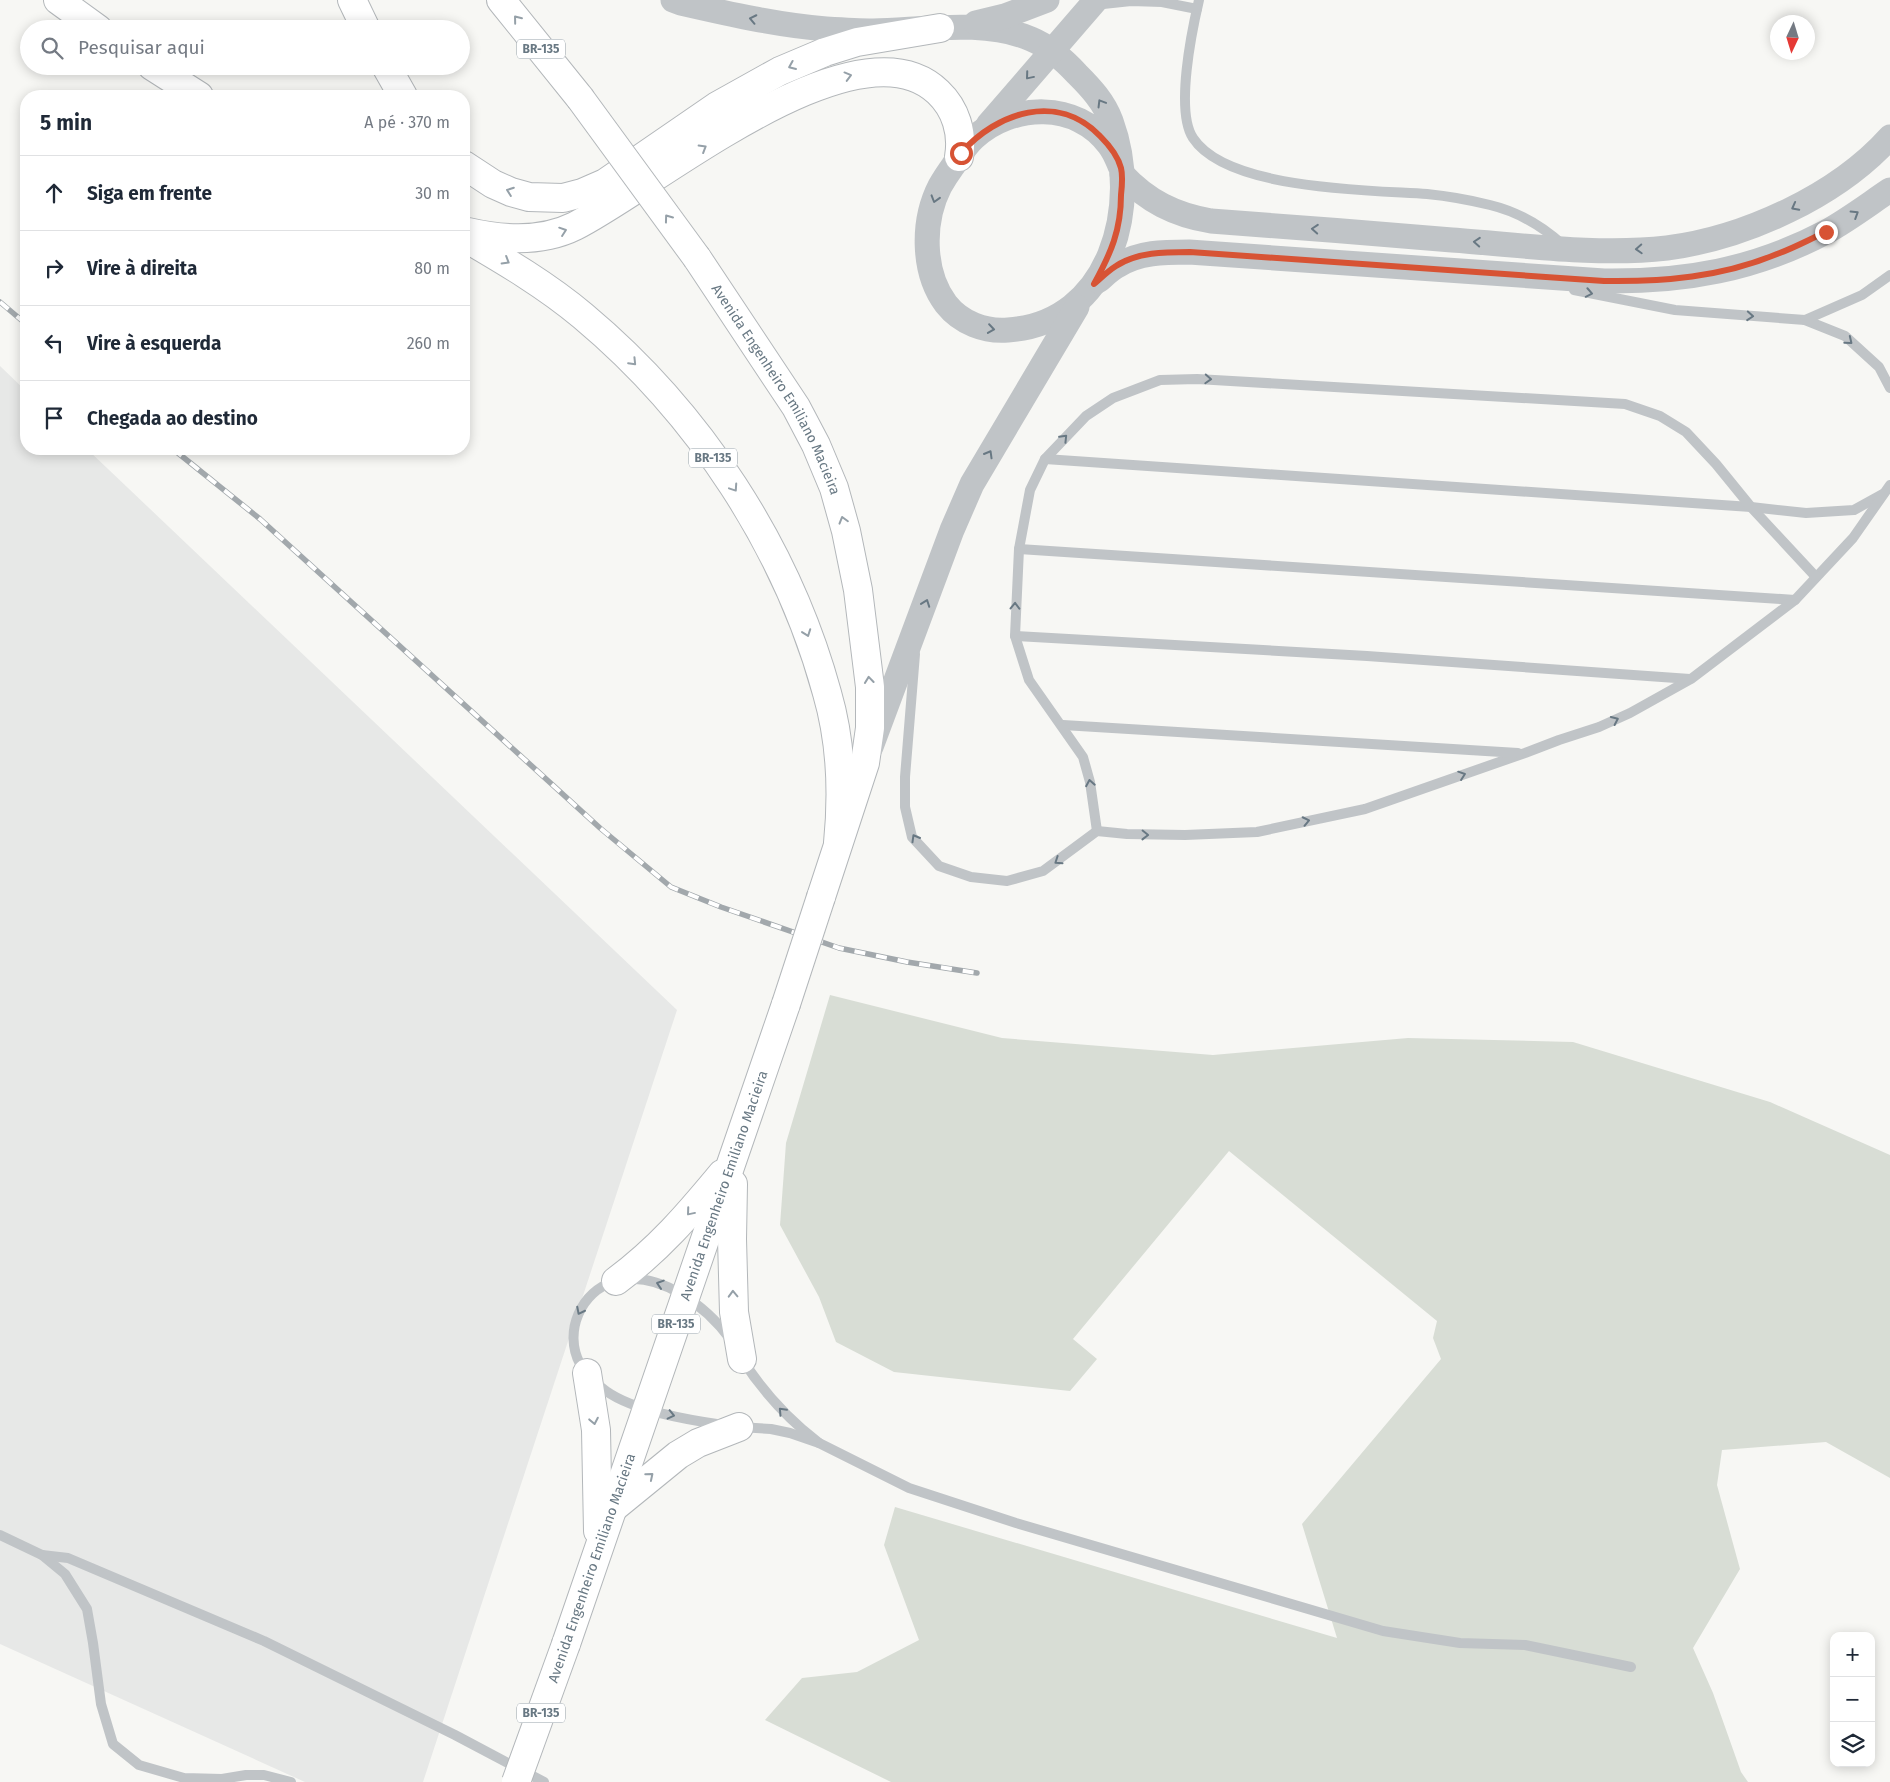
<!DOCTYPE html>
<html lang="pt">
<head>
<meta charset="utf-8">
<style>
	body { margin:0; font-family:"Fira Sans",sans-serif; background:#f6f6f7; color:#1f2937 }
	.controls { position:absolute; right:15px; bottom:15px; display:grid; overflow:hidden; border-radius:10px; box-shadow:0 2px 12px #0003 }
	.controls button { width:45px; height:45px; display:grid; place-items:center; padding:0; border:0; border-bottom:1px solid #e0e1e3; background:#fff; color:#1f2937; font:25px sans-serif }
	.compass { position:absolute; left:1770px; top:15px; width:45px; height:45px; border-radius:50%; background:#fff; box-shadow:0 2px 12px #0003; rotate:184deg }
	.stop { position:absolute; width:15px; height:15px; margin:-11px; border:4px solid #d75334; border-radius:50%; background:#fff }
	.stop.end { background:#d75334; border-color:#fff; box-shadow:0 1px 5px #0008 }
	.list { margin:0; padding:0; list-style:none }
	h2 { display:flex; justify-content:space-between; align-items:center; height:65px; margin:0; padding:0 20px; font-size:21px }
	h2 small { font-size:16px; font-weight:400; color:#747a83 }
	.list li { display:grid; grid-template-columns:32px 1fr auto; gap:15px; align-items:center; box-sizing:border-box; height:75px; padding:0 20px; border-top:1px solid #e0e1e3 }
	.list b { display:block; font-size:19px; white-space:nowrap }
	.list em { font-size:16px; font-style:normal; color:#747a83 }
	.icon { flex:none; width:28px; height:28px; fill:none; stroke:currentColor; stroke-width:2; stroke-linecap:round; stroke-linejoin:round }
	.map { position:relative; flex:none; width:1890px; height:1782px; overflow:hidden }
	.search { position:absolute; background:#fff; box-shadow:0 2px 12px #0003; left:20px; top:20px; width:450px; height:55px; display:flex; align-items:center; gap:12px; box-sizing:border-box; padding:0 18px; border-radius:28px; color:#747a83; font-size:19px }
	.panel { position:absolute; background:#fff; box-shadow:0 2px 12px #0003; left:20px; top:90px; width:450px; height:365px; border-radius:20px }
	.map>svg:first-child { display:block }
	.built { fill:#e7e8e7 }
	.green { fill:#d8ddd5 }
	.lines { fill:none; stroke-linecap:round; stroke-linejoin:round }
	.trunk-casing { stroke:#b3b7ba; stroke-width:30 }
	.service { stroke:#c0c4c7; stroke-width:10 }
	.tertiary { stroke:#c0c4c7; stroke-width:25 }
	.trunk { stroke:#fff; stroke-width:28 }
	.rail-casing { stroke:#a2a8ac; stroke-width:5.5 }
	.rail { stroke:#fff; stroke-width:4; stroke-dasharray:11; stroke-linecap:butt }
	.trunk-bridge-casing { stroke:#b3b7ba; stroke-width:30; stroke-linecap:butt }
	.trunk-bridge { stroke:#fff; stroke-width:28 }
	.oneway { stroke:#95a0a8 }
	.oneway2 { stroke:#687883 }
	.route { stroke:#d75334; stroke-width:6 }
	.labels { text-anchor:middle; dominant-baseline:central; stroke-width:5; stroke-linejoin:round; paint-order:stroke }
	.shield { fill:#fff; stroke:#95a0a8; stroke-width:1 }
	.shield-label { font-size:12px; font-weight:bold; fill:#687883 }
	.street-label { font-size:14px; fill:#687883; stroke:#fff }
</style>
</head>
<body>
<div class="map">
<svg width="1890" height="1782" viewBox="0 0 1890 1782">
	<rect width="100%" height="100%" fill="#f7f7f4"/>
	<path class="built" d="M0,366L26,391V449H87L677,1010L423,1782H305L0,1644Z"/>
	<path class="green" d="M830,995L1002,1038L1213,1055L1408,1038L1573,1042L1770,1102L1890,1155V1478L1826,1442L1722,1450L1717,1485L1740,1569L1693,1648L1713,1693L1741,1772L1748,1782H891L765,1720L802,1678L857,1672L919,1640L884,1545L895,1507L1337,1638L1302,1524L1441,1359L1433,1338L1437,1321L1229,1151L1073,1339L1097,1359L1070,1391L894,1372L836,1342L819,1297L780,1225L786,1143Z"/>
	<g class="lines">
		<g class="trunk-casing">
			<g id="trunk">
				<path d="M58,0L98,29"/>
				<path d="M352,0L366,29"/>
				<path d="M501,0L580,98"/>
				<path d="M152,66L199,96"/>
				<path d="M386,66L403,96"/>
				<path d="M464,165L493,184L511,192L529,197L563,198L582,193L605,183L717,106L780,71L825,52L857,42L940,28"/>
				<path d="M468,232C503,240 541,243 575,226C652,188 857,14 938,92C956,109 963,133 959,157"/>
				<path d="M464,237C505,261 546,285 583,316C699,413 787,547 827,693C841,741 843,793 838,843"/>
				<path id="s1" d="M697,258L796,407L816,445L834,488L846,531L858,590L870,687V728L865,763L821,897"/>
				<path d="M733,1184L732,1239L734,1312L742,1359"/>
				<path d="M616,1281C659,1249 688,1215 722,1174"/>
				<path d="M587,1373L596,1430L598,1531"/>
				<path d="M613,1508L678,1455L698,1443L739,1427"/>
				<path id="s2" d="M566,1644L786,1004"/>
			</g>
		</g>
		<g class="service">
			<path d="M1199,0C1192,30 1175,111 1193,138C1227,190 1369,190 1427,194C1447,196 1470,200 1490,205C1519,212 1541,225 1563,245"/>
			<path d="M1094,5L1131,1L1162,2L1197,9"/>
			<path d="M1574,290L1675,310L1805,320L1862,295L1890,275"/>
			<path d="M1805,320L1845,336L1879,367L1890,388"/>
			<path d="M1045,459L1751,507L1806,513L1854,510L1883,494"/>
			<path d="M1019,549L1795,600"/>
			<path d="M1015,636L1367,656L1690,679"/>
			<path d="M915,654L905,777V807L912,837L939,866L971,877L1007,881L1043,871L1097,831L1127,834L1185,835L1257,832L1365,809L1525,753L1559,740L1599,727L1630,713L1691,679L1795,600L1853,538L1890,485"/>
			<path d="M1063,725L1518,753"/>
			<path d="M1097,831L1090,782L1083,757L1029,680L1015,636L1019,549L1030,490L1045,459L1086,416L1113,398L1160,380L1197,379L1625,404L1660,416L1686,432L1716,464L1751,507L1816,577"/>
			<path d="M742,1359C763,1392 788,1419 819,1443"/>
			<path d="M723,1425C689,1420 634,1411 606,1391C597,1384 585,1375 580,1364C563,1332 581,1291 615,1281C659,1269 707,1307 731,1340"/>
			<path d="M739,1427L771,1429L790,1433L819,1443L909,1488L1016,1523L1383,1631L1460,1643L1525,1645L1631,1667"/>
			<path d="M0,1535L42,1555L65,1574L87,1609L93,1643L101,1704L113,1744L139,1765L184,1778L222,1779L246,1775H264L291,1782"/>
			<path d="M42,1555L68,1558L264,1641L455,1735L544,1782"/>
		</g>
		<g class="tertiary">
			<path d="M673,0L681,3C729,14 777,25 826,29C842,30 858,31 873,31C922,30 985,19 1031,39C1048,46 1064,60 1077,74C1091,88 1104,102 1111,121C1142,205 1111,323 1008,330C985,332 961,323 946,304C922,272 922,221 940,186C944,179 948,173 953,166C959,157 965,146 974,138C1012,103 1077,101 1109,145C1114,151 1117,159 1120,166"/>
			<path d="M976,23L1005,16L1047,0"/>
			<path d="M988,125L1096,0"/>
			<path d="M1122,174C1147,201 1175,215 1211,221C1291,227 1372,233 1452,240C1523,245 1596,256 1667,248C1745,238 1837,196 1890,137"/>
			<path d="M1098,281C1104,276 1110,270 1117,266C1138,252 1165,252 1189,252L1604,281C1684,282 1754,270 1826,232C1848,220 1869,204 1890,190"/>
			<path d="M871,747L952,530L972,484L1077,307"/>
		</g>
		<use href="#trunk" class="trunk"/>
		<g class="rail-casing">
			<g id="rail">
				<path d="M0,302L26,324"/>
				<path d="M173,449L260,519L600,828L671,887L721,907L839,948L907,962L977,973"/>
			</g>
		</g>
		<use href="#rail" class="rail"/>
		<g class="trunk-bridge-casing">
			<g id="trunk-bridge">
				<path d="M580,98L697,258"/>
				<path d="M786,1004L821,897"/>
				<path d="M516,1782L566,1644"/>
			</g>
		</g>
		<use href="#trunk-bridge" class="trunk-bridge"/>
	</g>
	<defs><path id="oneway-chevron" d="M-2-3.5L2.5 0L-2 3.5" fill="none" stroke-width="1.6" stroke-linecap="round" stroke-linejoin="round" transform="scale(1.25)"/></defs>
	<g class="oneway">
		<use href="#oneway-chevron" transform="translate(517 19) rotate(-129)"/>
		<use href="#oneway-chevron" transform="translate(792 66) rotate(157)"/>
		<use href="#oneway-chevron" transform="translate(848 76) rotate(-15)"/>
		<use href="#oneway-chevron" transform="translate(703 148) rotate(-31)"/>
		<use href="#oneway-chevron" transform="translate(510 191) rotate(-160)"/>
		<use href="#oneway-chevron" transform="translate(668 218) rotate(-126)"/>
		<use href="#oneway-chevron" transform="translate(563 231) rotate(-19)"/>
		<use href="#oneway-chevron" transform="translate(506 261) rotate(31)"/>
		<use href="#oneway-chevron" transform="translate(633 362) rotate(46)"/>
		<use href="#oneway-chevron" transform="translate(734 488) rotate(56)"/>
		<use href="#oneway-chevron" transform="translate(843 520) rotate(-106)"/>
		<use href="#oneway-chevron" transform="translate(807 633) rotate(70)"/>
		<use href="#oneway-chevron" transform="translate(869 680) rotate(-96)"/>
		<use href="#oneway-chevron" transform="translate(690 1212) rotate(130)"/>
		<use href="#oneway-chevron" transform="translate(733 1294) rotate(-92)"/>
		<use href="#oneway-chevron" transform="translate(594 1421) rotate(79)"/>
		<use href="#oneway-chevron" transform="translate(650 1476) rotate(-40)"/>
	</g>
	<g class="oneway2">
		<use href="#oneway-chevron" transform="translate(753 19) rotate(-168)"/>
		<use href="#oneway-chevron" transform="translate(1029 76) rotate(130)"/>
		<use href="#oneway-chevron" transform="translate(1101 103) rotate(-121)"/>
		<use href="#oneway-chevron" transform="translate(935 199) rotate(107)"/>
		<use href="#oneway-chevron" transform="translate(1795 207) rotate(152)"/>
		<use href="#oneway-chevron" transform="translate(1855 214) rotate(-32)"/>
		<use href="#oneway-chevron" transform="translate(1315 229) rotate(-176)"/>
		<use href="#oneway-chevron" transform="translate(1477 242) rotate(-176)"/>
		<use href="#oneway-chevron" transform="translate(1639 249) rotate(177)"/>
		<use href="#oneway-chevron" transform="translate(1589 293) rotate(11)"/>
		<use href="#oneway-chevron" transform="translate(1750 316) rotate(4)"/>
		<use href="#oneway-chevron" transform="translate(991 329) rotate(8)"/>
		<use href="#oneway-chevron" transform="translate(1849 341) rotate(39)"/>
		<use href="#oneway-chevron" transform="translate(1208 379) rotate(3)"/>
		<use href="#oneway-chevron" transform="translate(1064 438) rotate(-46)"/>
		<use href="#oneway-chevron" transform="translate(989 454) rotate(-60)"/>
		<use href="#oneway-chevron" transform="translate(926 603) rotate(-70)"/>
		<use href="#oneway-chevron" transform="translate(1015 606) rotate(-89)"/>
		<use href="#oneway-chevron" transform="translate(1615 720) rotate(-25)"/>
		<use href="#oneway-chevron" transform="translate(1462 775) rotate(-19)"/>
		<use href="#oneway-chevron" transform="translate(1090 783) rotate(-100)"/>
		<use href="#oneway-chevron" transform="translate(1306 821) rotate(-12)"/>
		<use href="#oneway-chevron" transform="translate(1145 835) rotate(1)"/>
		<use href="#oneway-chevron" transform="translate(915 838) rotate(-120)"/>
		<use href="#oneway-chevron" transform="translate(1058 861) rotate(146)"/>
		<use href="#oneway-chevron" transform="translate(660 1284) rotate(-162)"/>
		<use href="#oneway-chevron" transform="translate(580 1311) rotate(117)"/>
		<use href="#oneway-chevron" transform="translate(782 1411) rotate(-133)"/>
		<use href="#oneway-chevron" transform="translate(671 1415) rotate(13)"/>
	</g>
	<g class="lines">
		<path class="route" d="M961,153C997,112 1058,92 1100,136C1109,145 1118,156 1121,168C1123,176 1122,186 1121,195C1121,230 1111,253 1094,284C1101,278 1108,271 1116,266C1137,252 1165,252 1190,252L1604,281C1663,282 1722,277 1777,254C1794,248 1810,239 1826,232"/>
	</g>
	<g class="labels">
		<g class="shield">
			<rect x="517" y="39.5" width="48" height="19" rx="4"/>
			<rect x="689" y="448.5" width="48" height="19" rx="4"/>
			<rect x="652" y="1314.5" width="48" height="19" rx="4"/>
			<rect x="517" y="1703.5" width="48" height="19" rx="4"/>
		</g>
		<g class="shield-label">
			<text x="541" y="49">BR-135</text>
			<text x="713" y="458">BR-135</text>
			<text x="676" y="1324">BR-135</text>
			<text x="541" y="1713">BR-135</text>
		</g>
		<g class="street-label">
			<text stroke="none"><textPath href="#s1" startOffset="154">Avenida Engenheiro Emiliano Macieira</textPath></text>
			<text stroke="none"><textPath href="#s2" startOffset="485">Avenida Engenheiro Emiliano Macieira</textPath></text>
			<text transform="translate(592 1568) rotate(-71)">Avenida Engenheiro Emiliano Macieira</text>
		</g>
	</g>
</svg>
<div class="controls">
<button>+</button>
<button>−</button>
<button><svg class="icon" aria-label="layers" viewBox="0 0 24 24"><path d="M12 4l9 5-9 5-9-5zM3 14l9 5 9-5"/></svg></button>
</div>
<svg class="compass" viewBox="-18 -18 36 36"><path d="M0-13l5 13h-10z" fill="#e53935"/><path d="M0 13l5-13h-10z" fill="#747a83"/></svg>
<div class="stop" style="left:961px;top:153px"></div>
<div class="stop end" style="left:1826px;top:232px"></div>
<div class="search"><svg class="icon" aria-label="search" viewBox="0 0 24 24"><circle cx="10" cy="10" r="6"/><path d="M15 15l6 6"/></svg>Pesquisar aqui</div>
<section class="panel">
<h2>5 min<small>A pé · 370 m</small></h2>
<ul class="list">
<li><svg class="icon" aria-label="ahead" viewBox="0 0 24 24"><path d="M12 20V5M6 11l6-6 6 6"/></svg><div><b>Siga em frente</b></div><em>30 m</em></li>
<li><svg class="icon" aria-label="right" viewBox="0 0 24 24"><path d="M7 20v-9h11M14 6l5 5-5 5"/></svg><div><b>Vire à direita</b></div><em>80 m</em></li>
<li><svg class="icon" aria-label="left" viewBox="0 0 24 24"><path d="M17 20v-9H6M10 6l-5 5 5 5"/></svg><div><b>Vire à esquerda</b></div><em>260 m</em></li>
<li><svg class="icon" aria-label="arrive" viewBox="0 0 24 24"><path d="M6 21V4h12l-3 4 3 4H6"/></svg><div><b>Chegada ao destino</b></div></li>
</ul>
</section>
</div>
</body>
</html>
